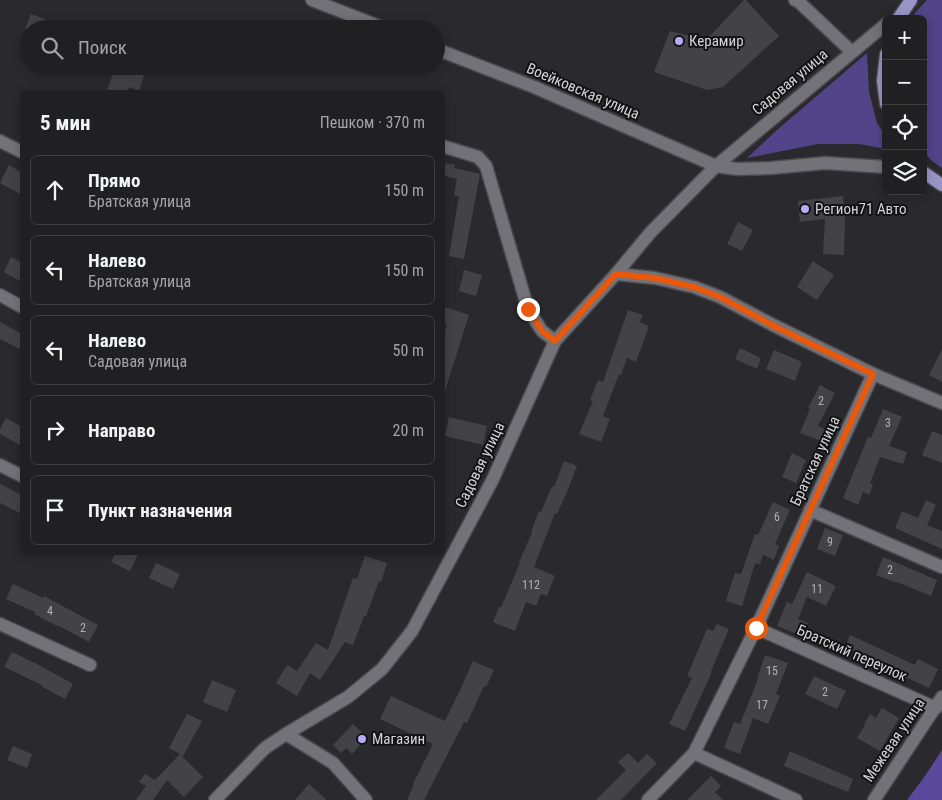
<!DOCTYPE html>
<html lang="ru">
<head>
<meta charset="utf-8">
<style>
	body { margin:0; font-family:"Roboto Condensed",sans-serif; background:#28282a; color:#f1f3f6 }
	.controls { position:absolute; right:15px; top:15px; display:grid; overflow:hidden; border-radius:8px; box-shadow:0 2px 12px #0003 }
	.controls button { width:45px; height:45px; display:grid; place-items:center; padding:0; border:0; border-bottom:1px solid #3d3e40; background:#202022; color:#f1f3f6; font:25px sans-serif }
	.stop { position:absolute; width:15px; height:15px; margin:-11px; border:4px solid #ea580c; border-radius:50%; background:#fff }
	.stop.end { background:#ea580c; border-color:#fff; box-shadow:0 1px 5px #0008 }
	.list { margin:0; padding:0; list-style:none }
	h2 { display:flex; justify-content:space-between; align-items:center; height:65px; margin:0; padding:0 20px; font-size:21px }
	h2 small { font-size:16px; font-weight:400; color:#a2a3a5 }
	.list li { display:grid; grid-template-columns:32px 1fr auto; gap:15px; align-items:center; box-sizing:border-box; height:70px; margin:0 10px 10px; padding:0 10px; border:1px solid #3d3e40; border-radius:8px }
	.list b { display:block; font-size:19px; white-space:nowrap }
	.list p { margin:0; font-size:16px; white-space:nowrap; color:#a2a3a5 }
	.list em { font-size:16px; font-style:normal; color:#a2a3a5 }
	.icon { flex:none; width:28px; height:28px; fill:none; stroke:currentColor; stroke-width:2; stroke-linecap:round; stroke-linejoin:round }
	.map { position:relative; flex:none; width:942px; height:800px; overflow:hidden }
	.search { position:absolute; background:#202022; box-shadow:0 2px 12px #0003; left:20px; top:20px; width:425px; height:55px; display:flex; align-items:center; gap:12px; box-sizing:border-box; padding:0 18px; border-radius:28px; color:#a2a3a5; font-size:19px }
	.panel { position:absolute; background:#202022; box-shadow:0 2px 12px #0003; left:20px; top:90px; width:425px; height:465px; border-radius:8px }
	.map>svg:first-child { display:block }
	.green { fill:#514489 }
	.forest { fill:#59499a }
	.building { fill:#434247 }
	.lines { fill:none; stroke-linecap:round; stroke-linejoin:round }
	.street-casing { stroke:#49484c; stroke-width:15 }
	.secondary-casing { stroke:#49484c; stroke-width:15 }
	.primary-casing { stroke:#49484c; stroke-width:15 }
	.street { stroke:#737278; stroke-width:12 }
	.secondary { stroke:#737278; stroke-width:12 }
	.primary { stroke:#9b94c8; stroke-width:12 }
	.route { stroke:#ea580c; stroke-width:6 }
	.poi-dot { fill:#b5acf8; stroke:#131215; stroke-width:2 }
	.labels { text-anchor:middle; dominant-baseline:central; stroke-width:4; stroke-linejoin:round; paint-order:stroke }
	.number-label { font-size:12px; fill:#b0b0b3 }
	.poi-label { font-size:15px; fill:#d4d4d7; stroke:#131215; text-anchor:start }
	.street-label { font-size:15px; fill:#d4d4d7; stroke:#131215 }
</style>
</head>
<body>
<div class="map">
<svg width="942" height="800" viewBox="0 0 942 800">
	<rect width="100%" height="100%" fill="#2a2a2e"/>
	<g class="green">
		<path d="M927,0H942V168L932,161L923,151V19H912L915,13Z"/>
		<path d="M867,53L869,92L877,123L886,137V149L859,144H818L747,158L777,130Z"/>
	</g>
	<path class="forest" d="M942,750V800H907L925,776Z"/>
	<g class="building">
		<path d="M744,0H746L779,36L723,87L707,90L654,72L670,31L706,40Z"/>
		<path d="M31,14L68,28V29H25Z"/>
		<path d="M116,66H138L146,69L139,91L129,87L127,92H115L107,90Z"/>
		<path d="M444,163L455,165L454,168L480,174L464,259L449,256L459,196L454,195L457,179L442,175V166H444Z"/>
		<path d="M9,165L22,173V195L0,183Z"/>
		<path d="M843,196L845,219L844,255L823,254L825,219L800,222L798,201Z"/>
		<path d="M738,222L753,230L742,251L727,244Z"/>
		<path d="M11,257L22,263V282L4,272Z"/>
		<path d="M813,261L834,275L817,300L797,287Z"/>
		<path d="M464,270L482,275L476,296L459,291Z"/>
		<path d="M442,306L469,315L445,391H442V340L447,324L442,322Z"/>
		<path d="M628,310L643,315L640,322L649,326L636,362L627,358L621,375L619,374L603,416L610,419L601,442L579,434L593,401L590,400L598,380L603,382Z"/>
		<path d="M0,322L22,334V350L0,339Z"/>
		<path d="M740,348L761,358L757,369L735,359Z"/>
		<path d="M942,349V382L929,375Z"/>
		<path d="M774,350L802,362L795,381L766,369Z"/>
		<path d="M820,385L835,393L818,426L828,430L824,442L800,433L810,409L808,408Z"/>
		<path d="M883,409L902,417L889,446L907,452L903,464L880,457L870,483L873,485L869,495L863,492L858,505L843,498L868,437L871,438Z"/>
		<path d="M449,417L487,426L483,445L445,436Z"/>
		<path d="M6,418L22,427V446L0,434V429Z"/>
		<path d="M932,431L942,435V463L922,455Z"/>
		<path d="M792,453L806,460L796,483L782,477Z"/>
		<path d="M564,461L577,466L567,492L557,514L555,513L534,567L555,576L547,596L541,594L536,606L526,602L515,631L493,622L499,607H501L520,563L519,562L532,533L531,532L539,511L541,512L552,486L554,487Z"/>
		<path d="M0,484L22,495V514L0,503Z"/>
		<path d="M926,500L936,505L927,525L942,531V549L895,528L902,511L918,518Z"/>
		<path d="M773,502L790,510L775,544L779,546L774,560L763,555L760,564L755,563L742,606L726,601L735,573L741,574L755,534L758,535Z"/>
		<path d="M825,528L843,535L835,556L817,549Z"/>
		<path d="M116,552H139L130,571L111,562Z"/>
		<path d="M365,556L387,563L381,582L379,581L366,616H364L353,645L345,642L320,680L310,673L297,696L276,683L287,665L297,671L316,643L328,650L353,578L357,579Z"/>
		<path d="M883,557L937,580L931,596L897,582V583L876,575Z"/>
		<path d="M156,563L180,574L173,589L149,578Z"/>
		<path d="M807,572L836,586L826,606L807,597L798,619L808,623L802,636L777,626L787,602L792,604Z"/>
		<path d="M13,584L43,598L44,596L98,625L89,642L57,625V626L34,614L35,612L6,599Z"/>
		<path d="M717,624L729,629L711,671L712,672L685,731L669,724L692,678L687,676L707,629L713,631Z"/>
		<path d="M850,635L915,665L918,659L938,669L929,688L897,673L896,675L886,670L888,667L845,647Z"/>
		<path d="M12,652L39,665L73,684L65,699L41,686L42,685L4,667Z"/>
		<path d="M765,655L788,663L776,694L780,696L768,724L753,718L740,754L724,748L734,722L740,724L758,679H757Z"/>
		<path d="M473,661L494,670L486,687L484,686L467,723L464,722L424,800H407L414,784H413L433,744L380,719L391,696L445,721L461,688Z"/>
		<path d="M814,676L846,691L837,709L805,694Z"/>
		<path d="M212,680L236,690L227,712L203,702Z"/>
		<path d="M882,708L899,718L880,751L857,738L865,725L864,724L870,714L876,718Z"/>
		<path d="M187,714L202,721L183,756L180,754L203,777L184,797L167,780L153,800H136L146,786L139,782L145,774L155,780L180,754L169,748Z"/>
		<path d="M353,724L367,737L352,754L346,748L341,753L333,745Z"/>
		<path d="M13,746L32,754L27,768L7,760Z"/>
		<path d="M790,751L853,779L848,792L784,766Z"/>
		<path d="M628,753L638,763L647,754L657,763L621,800H596L626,770L618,762Z"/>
		<path d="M711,776L721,786L715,792L723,800H687Z"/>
		<path d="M309,784L327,800H295Z"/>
	</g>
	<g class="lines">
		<g class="street-casing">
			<g id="street">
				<path d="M795,0L799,2L852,52"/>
				<path d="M0,141L22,152"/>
				<path d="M442,146L478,157L486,166L528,309L542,331L555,341"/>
				<path d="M616,274L655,278L694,287L720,297L773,325L873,374L756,628L694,753L648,800"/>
				<path d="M0,295L22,307"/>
				<path d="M873,374L942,403"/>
				<path d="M0,465L22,476"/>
				<path d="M810,510L942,567"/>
				<path d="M0,624L90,665"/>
				<path d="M756,628L936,708"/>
				<path d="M286,734L333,763L366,800"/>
				<path d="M694,753L796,800"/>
				<path d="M874,800L942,697"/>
			</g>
		</g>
		<g class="secondary-casing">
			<g id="secondary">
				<path d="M312,0L386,29"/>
				<path d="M436,49L534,87L716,166L737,169L771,168L825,163L886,167"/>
				<path d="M215,800L265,748L286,734L348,697L382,669L412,631L492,481L555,341L616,274L650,233L716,166L886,24"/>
			</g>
		</g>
		<g class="primary-casing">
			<g id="primary">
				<path d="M898,19L911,0"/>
				<path d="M886,54L883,81L886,104"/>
				<path d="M923,172L942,185"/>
			</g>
		</g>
		<use href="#street" class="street"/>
		<use href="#secondary" class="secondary"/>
		<use href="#primary" class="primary"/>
	</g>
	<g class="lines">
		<path class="route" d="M528,309L542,331L555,341L616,274L655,278L694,287L720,297L772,325L873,374L756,628"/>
	</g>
	<g class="poi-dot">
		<circle cx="679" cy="41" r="5"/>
		<circle cx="805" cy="209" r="5"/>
		<circle cx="362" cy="739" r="5"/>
	</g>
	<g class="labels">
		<g class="number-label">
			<text x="821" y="401">2</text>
			<text x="888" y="423">3</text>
			<text x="777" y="517">6</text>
			<text x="830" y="542">9</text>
			<text x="890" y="570">2</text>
			<text x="531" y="585">112</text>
			<text x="817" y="589">11</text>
			<text x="50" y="611">4</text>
			<text x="83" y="628">2</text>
			<text x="772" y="671">15</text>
			<text x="825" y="692">2</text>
			<text x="762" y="705">17</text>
		</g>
		<g class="poi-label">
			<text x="689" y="41">Керамир</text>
			<text x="815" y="209">Регион71 Авто</text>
			<text x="372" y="739">Магазин</text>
		</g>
		<g class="street-label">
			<text transform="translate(790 82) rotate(-40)">Садовая улица</text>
			<text transform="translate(583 91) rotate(23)">Воейковская улица</text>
			<text transform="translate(815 461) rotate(-65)">Братская улица</text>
			<text transform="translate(480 465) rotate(-64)">Садовая улица</text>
			<text transform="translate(852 653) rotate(24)">Братский переулок</text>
			<text transform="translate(894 740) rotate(-56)">Межевая улица</text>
		</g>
	</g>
</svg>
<div class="controls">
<button>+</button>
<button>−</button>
<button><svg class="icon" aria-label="locate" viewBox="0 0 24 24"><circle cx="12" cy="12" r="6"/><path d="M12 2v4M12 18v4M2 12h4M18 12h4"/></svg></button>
<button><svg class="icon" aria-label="layers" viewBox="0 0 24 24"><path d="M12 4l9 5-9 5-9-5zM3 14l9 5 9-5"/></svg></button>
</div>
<div class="stop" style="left:756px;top:628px"></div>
<div class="stop end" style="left:528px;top:309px"></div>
<div class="search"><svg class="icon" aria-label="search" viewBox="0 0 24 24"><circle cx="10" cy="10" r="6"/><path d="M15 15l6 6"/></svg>Поиск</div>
<section class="panel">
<h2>5 мин<small>Пешком · 370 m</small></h2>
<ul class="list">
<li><svg class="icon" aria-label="ahead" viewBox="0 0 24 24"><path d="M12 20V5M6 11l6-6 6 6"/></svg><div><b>Прямо</b><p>Братская улица</p></div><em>150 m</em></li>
<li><svg class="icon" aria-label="left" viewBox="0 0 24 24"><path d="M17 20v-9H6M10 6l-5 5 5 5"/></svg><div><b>Налево</b><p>Братская улица</p></div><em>150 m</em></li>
<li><svg class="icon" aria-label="left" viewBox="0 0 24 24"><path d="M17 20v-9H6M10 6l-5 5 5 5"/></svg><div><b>Налево</b><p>Садовая улица</p></div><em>50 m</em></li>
<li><svg class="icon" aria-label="right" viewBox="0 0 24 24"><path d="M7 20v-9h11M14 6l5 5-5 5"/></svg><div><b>Направо</b></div><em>20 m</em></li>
<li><svg class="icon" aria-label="arrive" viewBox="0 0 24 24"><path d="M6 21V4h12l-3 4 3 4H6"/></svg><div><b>Пункт назначения</b></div></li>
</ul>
</section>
</div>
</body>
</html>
